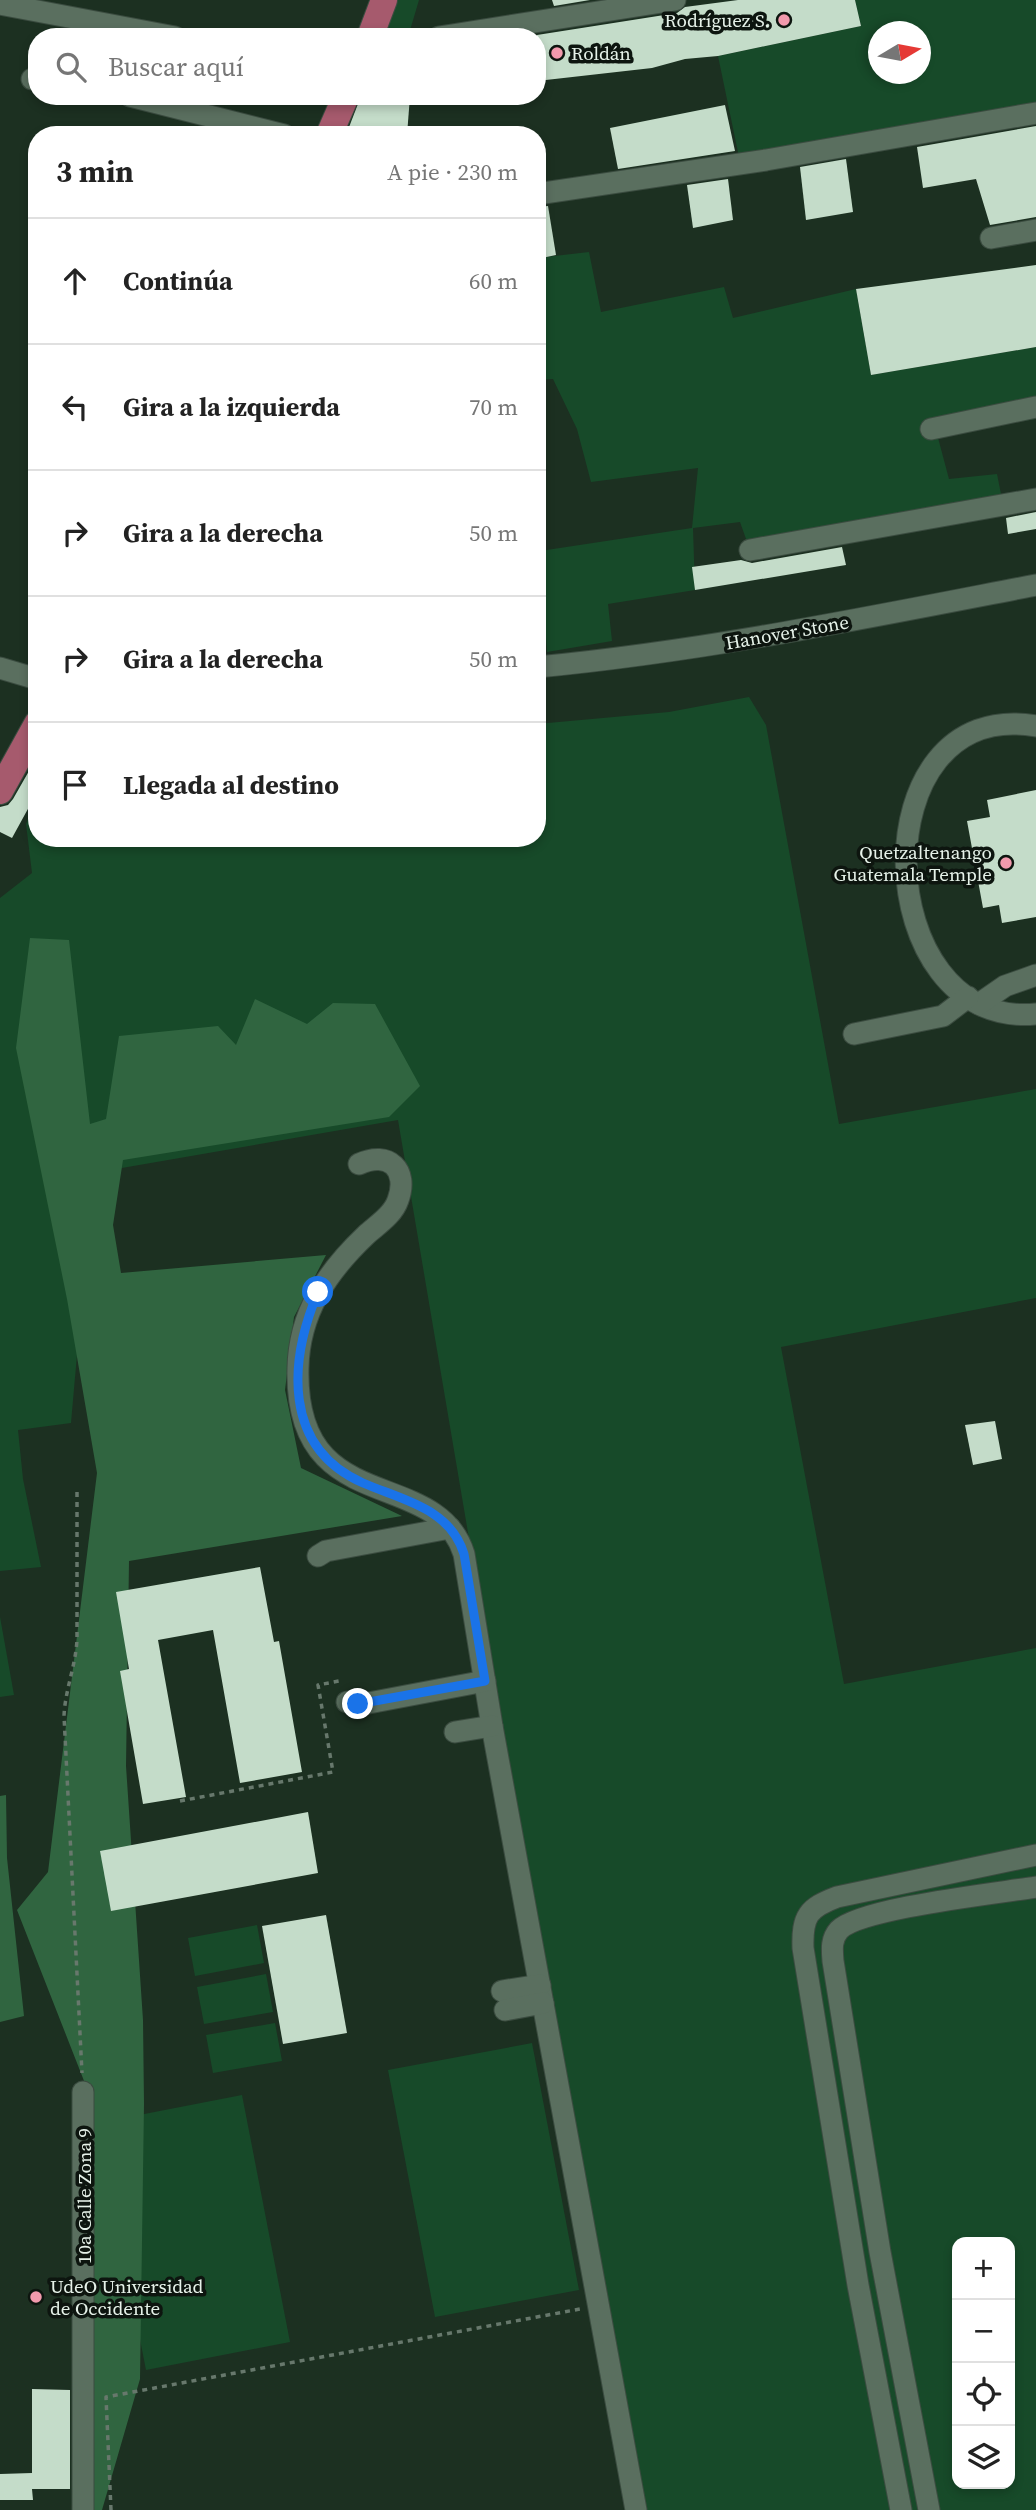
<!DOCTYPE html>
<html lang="es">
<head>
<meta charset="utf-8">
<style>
	body { margin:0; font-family:"Source Serif 4",serif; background:#f6f6f6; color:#222 }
	.controls { position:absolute; right:21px; bottom:21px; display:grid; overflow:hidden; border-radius:14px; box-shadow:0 4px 10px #0003 }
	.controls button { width:63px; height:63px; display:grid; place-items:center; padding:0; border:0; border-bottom:2px solid #e0e0e0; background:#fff; color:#222; font:35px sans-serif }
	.compass { position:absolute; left:868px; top:21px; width:63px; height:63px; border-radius:50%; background:#fff; box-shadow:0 4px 10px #0003; rotate:80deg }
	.stop { position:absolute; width:21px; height:21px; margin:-16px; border:5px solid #1a73e8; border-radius:50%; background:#fff }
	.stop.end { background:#1a73e8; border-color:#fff; box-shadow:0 2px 7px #0008 }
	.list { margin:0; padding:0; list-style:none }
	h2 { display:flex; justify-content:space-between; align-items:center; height:91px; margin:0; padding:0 28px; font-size:30px }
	h2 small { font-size:23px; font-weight:400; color:#767676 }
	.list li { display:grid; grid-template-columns:46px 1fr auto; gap:21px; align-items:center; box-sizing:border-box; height:126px; padding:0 28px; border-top:2px solid #e0e0e0 }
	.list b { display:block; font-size:26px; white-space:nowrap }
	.list em { font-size:23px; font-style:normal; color:#767676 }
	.icon { flex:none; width:38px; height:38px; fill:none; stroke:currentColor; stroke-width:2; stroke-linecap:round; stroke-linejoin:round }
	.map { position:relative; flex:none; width:1036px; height:2510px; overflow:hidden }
	.search { position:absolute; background:#fff; box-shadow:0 4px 10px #0003; left:28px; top:28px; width:518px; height:77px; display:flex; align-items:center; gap:18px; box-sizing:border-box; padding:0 24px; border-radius:28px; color:#767676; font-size:26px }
	.panel { position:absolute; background:#fff; box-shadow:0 4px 10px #0003; left:28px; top:126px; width:518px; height:721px; border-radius:28px }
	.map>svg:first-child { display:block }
	.green { fill:#174a29; fill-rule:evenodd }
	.forest { fill:#306540 }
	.building { fill:#c4dcc9 }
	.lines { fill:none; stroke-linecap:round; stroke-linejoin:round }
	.minor-casing { stroke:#3b4c40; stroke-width:23 }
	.major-casing { stroke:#3b4c40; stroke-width:28 }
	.path { stroke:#67786c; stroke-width:3.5; stroke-dasharray:5 5; stroke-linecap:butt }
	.minor { stroke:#5a6f5f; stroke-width:21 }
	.major { stroke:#a65a6d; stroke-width:26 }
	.route { stroke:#1a73e8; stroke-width:9 }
	.poi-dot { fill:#f29aad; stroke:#0d150f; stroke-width:2.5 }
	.labels { text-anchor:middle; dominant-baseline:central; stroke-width:7; stroke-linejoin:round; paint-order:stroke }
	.poi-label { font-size:19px; fill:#e6f2e9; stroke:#0d150f; text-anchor:end }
	.street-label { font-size:19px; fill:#e6f2e9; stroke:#0d150f }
</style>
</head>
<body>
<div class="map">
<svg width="1036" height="2510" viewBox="0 0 1036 2510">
	<rect width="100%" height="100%" fill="#1c3021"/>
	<g class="green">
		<path d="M386,0H419L408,37H373Z"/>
		<path d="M855,0H1036V108L739,157L718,56L861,26ZM878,32H920V74H878Z"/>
		<path d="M589,252L601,312L724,287L733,318L856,289L871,375L1036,347V419L937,434L949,479L997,474L1003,504L750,550L740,522L693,528L695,590L608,604L612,641L547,652L540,551L692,528L698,468L591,482L577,429L553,379L537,380V258Z"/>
		<path d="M749,697L766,725L839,1124L1036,1089V1298L781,1347L844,1684L1036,1648V2510H640L599,2305L398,1120L93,1173L71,1423L18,1430L23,1479L41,1567L0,1571V898L32,873L26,824L37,795V838H537V724L669,712ZM957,2242H1010V2484H957Z"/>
		<path d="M0,1617L14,1695L0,1697Z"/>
		<path d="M257,1925L264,1963L195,1976L188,1938Z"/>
		<path d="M266,1974L273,2012L204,2024L197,1987Z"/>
		<path d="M275,2023L282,2061L213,2073L206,2035Z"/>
		<path d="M532,2043L579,2290L435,2317L388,2070Z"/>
		<path d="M242,2095L290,2342L146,2370L98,2123Z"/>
	</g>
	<g class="forest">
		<path d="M30,938L69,940L90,1124L106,1119L119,1036L218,1026L236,1045L255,999L307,1024L333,1003L375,1004L420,1086L389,1117L123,1160L113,1225L121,1273L326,1255L294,1317L285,1390L301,1468L402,1516L129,1561L126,1766L143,2020L144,2104L140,2379L102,2510H92L88,2091L17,1910L48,1872L97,1473L67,1299L16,1048Z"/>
		<path d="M6,1795L7,1858L24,2016L0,2022V1796Z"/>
	</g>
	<g class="building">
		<path d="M552,0H590L554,6Z"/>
		<path d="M738,0H855L861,26L718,56L685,59L652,68L537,81V35L677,13L685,7Z"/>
		<path d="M361,96H410L407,135H346Z"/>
		<path d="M725,105L735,151L618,169L610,128Z"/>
		<path d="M1036,126V217L990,225L976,179L923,188L917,147Z"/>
		<path d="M846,159L853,212L806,220L800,167Z"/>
		<path d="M728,179L733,220L693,228L687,185Z"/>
		<path d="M548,206L556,255L537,259V207Z"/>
		<path d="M1036,265V347L871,375L856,289Z"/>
		<path d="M1036,512V529L1008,534L1006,518Z"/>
		<path d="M842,547L846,565L695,590L692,567L741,560L752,563Z"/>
		<path d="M37,757V785L29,807L12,838L0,832V807L8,805L13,799Z"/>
		<path d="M1036,790V917L1002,923L999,905L983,908L967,821L990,817L987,800Z"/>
		<path d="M995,1421L1002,1459L973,1465L965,1425Z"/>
		<path d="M260,1567L274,1642L279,1641L302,1772L240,1783L213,1630L158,1640L186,1797L143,1804L120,1671L129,1669L116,1592Z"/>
		<path d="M308,1812L318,1873L111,1911L100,1851Z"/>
		<path d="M326,1915L347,2033L283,2044L262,1926Z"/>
		<path d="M32,2389L70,2390V2489H32L33,2500H0V2474L32,2473Z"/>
	</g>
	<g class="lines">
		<g class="minor-casing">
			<g id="minor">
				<path d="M0,4L175,37"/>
				<path d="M439,37L675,0"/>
				<path d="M32,79L37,80"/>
				<path d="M130,96L284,135"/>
				<path d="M537,194L766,160L1036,113"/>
				<path d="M991,238L1036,230"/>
				<path d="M931,429L1036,407"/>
				<path d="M750,550L1036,499"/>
				<path d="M537,667C705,651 870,617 1036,585"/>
				<path d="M0,668L37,679"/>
				<path d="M1036,726C858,695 868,1030 1036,1014"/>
				<path d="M979,1004L1005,986L1036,975"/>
				<path d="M854,1034L943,1016L968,997"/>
				<path d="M359,1164C389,1150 409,1170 398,1200C393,1215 377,1225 366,1235C327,1272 299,1313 298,1368C294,1521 436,1464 464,1554L492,1726L636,2510"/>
				<path d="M318,1556L326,1551L450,1528"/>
				<path d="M347,1702L358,1705L485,1681"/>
				<path d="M455,1732L492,1726"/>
				<path d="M502,1991L540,1985"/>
				<path d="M505,2010L543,2003"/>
				<path d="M83,2510V2092"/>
				<path d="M901,2510L858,2285L803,1948C802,1916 808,1908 837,1897L1036,1855"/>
				<path d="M929,2510L880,2252L833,1961C832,1949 831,1939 839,1930C860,1908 1000,1893 1036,1887"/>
			</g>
		</g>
		<g class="major-casing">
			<g id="major">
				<path d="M370,37L384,0"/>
				<path d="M329,135L346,96"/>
				<path d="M0,791L37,724"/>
			</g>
		</g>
		<g class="path">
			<path d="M77,1492V1639C76,1665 65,1690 64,1716L82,2073"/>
			<path d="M180,1801L333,1772L318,1685L339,1681"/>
			<path d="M111,2510L106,2397L580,2309"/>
		</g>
		<use href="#minor" class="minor"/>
		<use href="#major" class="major"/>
	</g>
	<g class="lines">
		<path class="route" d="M318,1292C289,1361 282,1447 363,1483C402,1500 450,1508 464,1554L485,1681L358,1704"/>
	</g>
	<g class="poi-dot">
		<circle cx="784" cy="20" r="7"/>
		<circle cx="557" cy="53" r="7"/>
		<circle cx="1006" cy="863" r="7"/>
		<circle cx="36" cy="2297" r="7"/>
	</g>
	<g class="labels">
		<g class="poi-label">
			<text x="770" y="20">Rodríguez S.</text>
			<text x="571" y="53" text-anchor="start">Roldán</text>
			<text x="992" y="852">Quetzaltenango<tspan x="992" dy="22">Guatemala Temple</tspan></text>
			<text x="50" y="2286" text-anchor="start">UdeO Universidad<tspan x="50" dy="22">de Occidente</tspan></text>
		</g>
		<g class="street-label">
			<text transform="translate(787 632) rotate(-10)">Hanover Stone</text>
			<text transform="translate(84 2196) rotate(-90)">10a Calle Zona 9</text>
		</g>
	</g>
</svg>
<div class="controls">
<button>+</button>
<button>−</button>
<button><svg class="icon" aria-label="locate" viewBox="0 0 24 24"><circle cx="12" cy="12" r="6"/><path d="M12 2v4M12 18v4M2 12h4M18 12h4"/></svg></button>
<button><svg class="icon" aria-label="layers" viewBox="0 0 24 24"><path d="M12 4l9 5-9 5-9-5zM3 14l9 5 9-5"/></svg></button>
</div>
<svg class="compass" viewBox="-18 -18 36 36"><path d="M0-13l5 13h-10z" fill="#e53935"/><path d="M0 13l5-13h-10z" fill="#767676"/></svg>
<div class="stop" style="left:318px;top:1292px"></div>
<div class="stop end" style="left:358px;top:1704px"></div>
<div class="search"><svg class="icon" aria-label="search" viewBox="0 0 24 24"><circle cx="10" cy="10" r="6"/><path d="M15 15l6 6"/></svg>Buscar aquí</div>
<section class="panel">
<h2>3 min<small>A pie · 230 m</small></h2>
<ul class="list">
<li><svg class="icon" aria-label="ahead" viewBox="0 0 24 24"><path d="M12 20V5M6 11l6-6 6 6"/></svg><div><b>Continúa</b></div><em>60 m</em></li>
<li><svg class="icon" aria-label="left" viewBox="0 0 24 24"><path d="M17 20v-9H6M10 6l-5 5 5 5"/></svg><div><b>Gira a la izquierda</b></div><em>70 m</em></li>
<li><svg class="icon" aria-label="right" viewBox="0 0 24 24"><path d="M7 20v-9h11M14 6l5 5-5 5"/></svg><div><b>Gira a la derecha</b></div><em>50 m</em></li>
<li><svg class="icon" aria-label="right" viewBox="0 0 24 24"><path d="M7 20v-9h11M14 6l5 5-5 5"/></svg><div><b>Gira a la derecha</b></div><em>50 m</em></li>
<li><svg class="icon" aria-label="arrive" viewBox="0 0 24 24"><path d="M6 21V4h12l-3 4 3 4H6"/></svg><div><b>Llegada al destino</b></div></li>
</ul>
</section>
</div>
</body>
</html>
